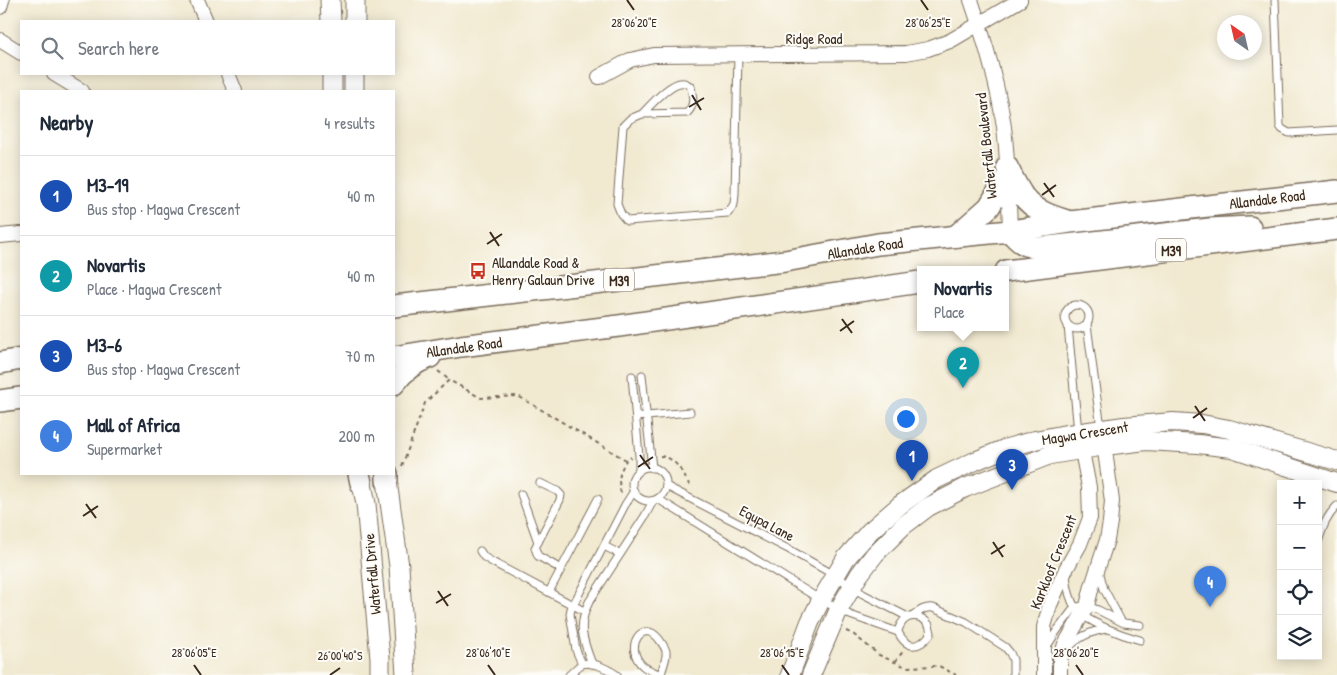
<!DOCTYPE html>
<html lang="en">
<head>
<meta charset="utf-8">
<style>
	body { margin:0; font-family:"Patrick Hand",sans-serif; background:#f6f6f7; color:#1f2937 }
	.controls { position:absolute; right:15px; bottom:15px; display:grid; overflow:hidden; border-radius:0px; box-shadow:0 2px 12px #0003 }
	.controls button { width:45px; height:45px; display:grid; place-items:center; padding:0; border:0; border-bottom:1px solid #e0e1e3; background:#fff; color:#1f2937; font:25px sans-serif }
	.compass { position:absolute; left:1217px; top:15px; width:45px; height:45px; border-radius:50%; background:#fff; box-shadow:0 2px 12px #0003; rotate:326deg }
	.you { position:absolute; left:905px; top:418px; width:18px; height:18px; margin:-12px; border:4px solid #fff; border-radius:50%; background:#1a73e8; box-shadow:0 0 0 8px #1a73e833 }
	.badge { display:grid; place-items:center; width:32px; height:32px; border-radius:50%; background:#111827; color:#fff; font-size:16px; font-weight:700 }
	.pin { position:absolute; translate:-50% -41px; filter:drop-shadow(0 1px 2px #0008) }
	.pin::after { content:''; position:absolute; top:26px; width:18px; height:15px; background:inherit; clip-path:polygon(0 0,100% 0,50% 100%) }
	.popup { position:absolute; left:917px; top:266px; width:92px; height:65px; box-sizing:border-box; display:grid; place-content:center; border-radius:0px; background:#fff; filter:drop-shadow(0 1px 4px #0005); font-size:16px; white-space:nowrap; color:#747a83 }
	.popup b { font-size:19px; color:#1f2937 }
	.popup::after { content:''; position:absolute; left:50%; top:100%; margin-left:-10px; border:10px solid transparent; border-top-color:#fff }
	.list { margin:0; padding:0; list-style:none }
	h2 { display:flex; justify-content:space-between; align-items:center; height:65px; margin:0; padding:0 20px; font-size:21px }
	h2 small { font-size:16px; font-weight:400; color:#747a83 }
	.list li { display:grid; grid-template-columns:32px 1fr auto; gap:15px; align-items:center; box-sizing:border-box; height:80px; padding:0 20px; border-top:1px solid #e0e1e3 }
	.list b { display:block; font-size:19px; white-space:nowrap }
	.list p { margin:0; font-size:16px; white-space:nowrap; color:#747a83 }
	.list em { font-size:16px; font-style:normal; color:#747a83 }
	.icon { flex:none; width:28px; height:28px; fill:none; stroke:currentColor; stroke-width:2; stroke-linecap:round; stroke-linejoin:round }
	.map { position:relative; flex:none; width:1337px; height:675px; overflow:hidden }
	.search { position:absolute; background:#fff; box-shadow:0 2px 12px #0003; left:20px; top:20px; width:375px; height:55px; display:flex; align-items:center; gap:12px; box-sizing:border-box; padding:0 18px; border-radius:0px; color:#747a83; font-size:19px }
	.panel { position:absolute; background:#fff; box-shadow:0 2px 12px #0003; left:20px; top:90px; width:375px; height:385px; border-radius:0px }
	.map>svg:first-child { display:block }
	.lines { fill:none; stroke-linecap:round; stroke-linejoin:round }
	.service-casing { stroke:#7b6d5c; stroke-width:9 }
	.minor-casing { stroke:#7b6d5c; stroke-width:16 }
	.tertiary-casing { stroke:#7b6d5c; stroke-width:20 }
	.secondary-casing { stroke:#7b6d5c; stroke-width:21 }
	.primary-casing { stroke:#7b6d5c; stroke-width:24 }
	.path { stroke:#7b6d5c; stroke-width:2; stroke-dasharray:4 4; stroke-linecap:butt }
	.service { stroke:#fff; stroke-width:7 }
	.minor { stroke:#fff; stroke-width:14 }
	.tertiary { stroke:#fff; stroke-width:18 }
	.secondary { stroke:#fff; stroke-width:19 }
	.primary { stroke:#fff; stroke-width:21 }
	.ticks { fill:none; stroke:#3b2a1e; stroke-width:2 }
	.labels { text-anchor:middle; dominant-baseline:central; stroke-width:4; stroke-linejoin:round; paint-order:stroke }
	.shield { fill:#fdfcf7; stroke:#75695f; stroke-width:1 }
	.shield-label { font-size:14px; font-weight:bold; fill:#3b2a1e }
	.street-label { font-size:15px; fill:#3b2a1e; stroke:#fdfcf7 }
	.poi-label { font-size:15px; fill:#3b2a1e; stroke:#fdfcf7; text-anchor:start }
	.ticks-label { font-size:12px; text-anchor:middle; fill:#3b2a1e; stroke:#fdfcf7; stroke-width:4; stroke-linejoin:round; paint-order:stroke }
</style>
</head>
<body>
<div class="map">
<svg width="1337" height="675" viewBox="0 0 1337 675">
	<rect width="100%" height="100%" fill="#fdfcf7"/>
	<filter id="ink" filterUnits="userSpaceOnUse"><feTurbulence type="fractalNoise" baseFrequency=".02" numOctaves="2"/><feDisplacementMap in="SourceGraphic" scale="10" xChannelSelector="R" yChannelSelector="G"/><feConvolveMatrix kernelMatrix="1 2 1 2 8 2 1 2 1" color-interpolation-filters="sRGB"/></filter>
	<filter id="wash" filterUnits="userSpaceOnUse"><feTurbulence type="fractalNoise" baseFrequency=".0096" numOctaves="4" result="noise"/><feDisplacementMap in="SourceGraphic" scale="20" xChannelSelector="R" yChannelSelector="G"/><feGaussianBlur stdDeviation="1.12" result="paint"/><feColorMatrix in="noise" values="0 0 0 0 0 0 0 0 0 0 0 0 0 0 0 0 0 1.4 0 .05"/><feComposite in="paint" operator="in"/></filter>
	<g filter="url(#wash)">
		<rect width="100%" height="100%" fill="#f1e9d0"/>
	</g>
	<g filter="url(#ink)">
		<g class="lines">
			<g class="service-casing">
				<g id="service">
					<path d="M1275,0L1280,126L1282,129L1289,133L1337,130"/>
					<path d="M642,114C650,106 672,80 684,83C686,83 690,86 691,87C693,98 695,105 687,113L642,114L630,119L623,126L617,204L621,214L627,221L728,213L734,204L735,194L738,54"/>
					<circle cx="1077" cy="317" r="12"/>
					<path d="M1087,325L1101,428"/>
					<path d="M1068,326L1078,432"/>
					<path d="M642,375L652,468"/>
					<path d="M632,376L639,456V471"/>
					<path d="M636,417L690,412"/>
					<circle cx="649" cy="484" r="17"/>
					<path d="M540,483L557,491L561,495L560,500L535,548L538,556L561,569"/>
					<path d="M666,486L790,550L836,576L863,594L908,617"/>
					<path d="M521,494L538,542"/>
					<path d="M658,499L821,600L850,615L898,632C907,650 920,649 931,633C930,630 930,627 929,625C922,614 907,614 901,624C900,626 898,631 898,632"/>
					<path d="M1318,542C1323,527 1326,517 1337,506"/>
					<path d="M604,546L620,554"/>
					<path d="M480,551L484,557L494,563L584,611"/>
					<path d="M1099,571L1104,589L1121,621"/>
					<path d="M1066,575C1067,586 1070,600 1076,609C1088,623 1122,635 1140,640"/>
					<path d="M549,592L598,499"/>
					<path d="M913,616C920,611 924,607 933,608L966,622L1005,647L1010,653L1013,660V675"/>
					<path d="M1046,648L1056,632L1075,607L1087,606L1098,610L1124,623L1140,625"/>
					<path d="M1067,650C1077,637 1092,631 1107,629"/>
					<path d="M582,664L576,650L570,614L571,609L625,505L634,491"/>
					<path d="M592,664C583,640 577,626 589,602L645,516L653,501"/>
					<path d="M569,675C573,672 578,666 582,664C592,661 609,669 617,675"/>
					<path d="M660,675C655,672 648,670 643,666C623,648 642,618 659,639C661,642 666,648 666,652C667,659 662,668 661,675"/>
				</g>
			</g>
			<g class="minor-casing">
				<g id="minor">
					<path d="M197,0L206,21"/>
					<path d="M971,0C985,41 998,84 1004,127C1008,161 1009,196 1010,231"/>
					<path d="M0,7L2,0"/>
					<path d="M0,40L21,53"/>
					<path d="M54,74L82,91"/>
					<path d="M228,74L235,91"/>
					<path d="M599,77L630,60L654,55L906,53L928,49L950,41L1020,0"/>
					<path d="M0,236L21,234"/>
					<path d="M1044,675V627L1050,605L1066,569L1080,544L1090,518L1089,487L1080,441"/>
					<path d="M1060,675V660L1065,644L1087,606L1092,586L1107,540L1110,522L1112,501L1103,437"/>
				</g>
			</g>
			<g class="tertiary-casing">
				<g id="tertiary">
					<path d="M790,675L810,622L821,600L846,558L870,531L900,505L937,479L975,461L1004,449L1035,440L1061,435L1124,426L1173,422L1202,424L1229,429L1337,461"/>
					<path d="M811,675L839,609L859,575L875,554L903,526L928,507L965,488L1050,455L1105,446L1146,441L1198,444L1232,448L1337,483"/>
				</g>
			</g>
			<g class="secondary-casing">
				<g id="secondary">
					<path d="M330,0L331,21"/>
					<path d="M355,21V0"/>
					<path d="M332,91V74"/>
					<path d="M354,91V74"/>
					<path d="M360,474L366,504L380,658V675"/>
					<path d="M386,474L399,566L406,675"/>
				</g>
			</g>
			<g class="primary-casing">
				<g id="primary">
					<path d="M1007,167C1012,177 1017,187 1023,196C1033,210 1051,216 1067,221"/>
					<path d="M1010,231C1018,242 1026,247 1040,248L1210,229L1250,227"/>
					<path d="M956,236L989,207L1007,177"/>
					<path d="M1006,271L1337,229"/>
					<path d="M394,306L785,261L878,244L1010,231L1070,222L1337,191"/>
					<path d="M394,357L461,346L619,326L920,282"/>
					<path d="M0,363L21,359"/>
					<path d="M394,384C403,371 415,362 430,357"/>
					<path d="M0,401L21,398"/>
					<path d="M359,474L361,483"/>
					<path d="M387,481V474"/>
				</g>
			</g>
			<g class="path">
				<path d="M438,371L448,379"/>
				<path d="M660,456C677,457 684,476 691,488"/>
				<path d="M402,466L425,403L449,380L481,398L518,396L626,460L631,457"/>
				<path d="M621,493C617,480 620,471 626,460"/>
				<path d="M846,631L853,634L879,655L906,667L939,666L956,675"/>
				<path d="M895,662L904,650"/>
			</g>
			<use href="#service" class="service"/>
			<use href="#minor" class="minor"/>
			<use href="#tertiary" class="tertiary"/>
			<use href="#secondary" class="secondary"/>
			<use href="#primary" class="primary"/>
		</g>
	</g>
	<path class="ticks" d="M627,0L634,10M921,0L928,10M692,95L701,110M689,107L704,98M1044,183L1054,197M1042,195L1056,185M490,232L499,246M487,244L502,234M842,319L852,333M840,331L854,321M1195,406L1205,421M1193,418L1207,408M640,455L650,469M638,467L653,457M86,504L96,518M83,516L98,506M993,542L1003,557M991,554L1005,545M438,591L448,606M436,603L451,594M194,665L201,675M488,665L495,675M782,665L789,675M1076,665L1083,675M330,675L340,668"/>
	<defs>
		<g id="bus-bare" transform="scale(1.35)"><path d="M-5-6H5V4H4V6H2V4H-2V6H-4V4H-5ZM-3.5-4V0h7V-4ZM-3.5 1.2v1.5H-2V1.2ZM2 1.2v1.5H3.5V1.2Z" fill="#c8321e" stroke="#fdfcf7" stroke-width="2.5" paint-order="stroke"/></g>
	</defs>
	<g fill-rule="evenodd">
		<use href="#bus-bare" x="478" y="271"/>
	</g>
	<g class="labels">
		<g class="shield">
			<rect x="1156" y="238.5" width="30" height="23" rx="4"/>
			<rect x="604" y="268.5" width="30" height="23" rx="4"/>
		</g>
		<g class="shield-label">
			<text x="1171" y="250">M39</text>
			<text x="619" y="280">M39</text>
		</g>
		<g class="street-label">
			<text x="814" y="38">Ridge Road</text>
			<text transform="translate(986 146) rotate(-96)">Waterfall Boulevard</text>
			<text transform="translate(1267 199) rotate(-7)">Allandale Road</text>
			<text transform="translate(865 248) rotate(-9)">Allandale Road</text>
			<text transform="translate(464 347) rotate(-8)">Allandale Road</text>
			<text transform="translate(1085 433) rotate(-9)">Magwa Crescent</text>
			<text transform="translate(767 523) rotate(28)">Equpa Lane</text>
			<text transform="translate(1053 562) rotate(-68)">Karkloof Crescent</text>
			<text transform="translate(372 574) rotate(-95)">Waterfall Drive</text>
		</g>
		<g class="poi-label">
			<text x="492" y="262">Allandale Road &amp;<tspan x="492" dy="17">Henry Galaun Drive</tspan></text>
		</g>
	</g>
	<g class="ticks-label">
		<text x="634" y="27">28°06'20"E</text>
		<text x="928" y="27">28°06'25"E</text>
		<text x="194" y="657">28°06'05"E</text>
		<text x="488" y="657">28°06'10"E</text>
		<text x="782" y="657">28°06'15"E</text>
		<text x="1076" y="657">28°06'20"E</text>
		<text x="340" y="660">26°00'40"S</text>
	</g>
</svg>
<div class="controls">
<button>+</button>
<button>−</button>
<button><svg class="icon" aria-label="locate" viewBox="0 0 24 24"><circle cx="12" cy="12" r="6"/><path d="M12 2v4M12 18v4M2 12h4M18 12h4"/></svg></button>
<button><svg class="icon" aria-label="layers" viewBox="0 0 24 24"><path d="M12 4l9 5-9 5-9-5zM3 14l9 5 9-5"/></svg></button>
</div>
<svg class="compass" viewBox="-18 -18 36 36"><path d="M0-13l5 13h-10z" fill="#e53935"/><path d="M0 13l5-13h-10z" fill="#747a83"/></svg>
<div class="you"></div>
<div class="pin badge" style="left:912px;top:481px;background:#1a4fb4">1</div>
<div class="pin badge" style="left:963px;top:388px;background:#0f9aa8">2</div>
<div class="popup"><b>Novartis</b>Place</div>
<div class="pin badge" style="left:1012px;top:490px;background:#1a4fb4">3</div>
<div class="pin badge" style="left:1210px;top:607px;background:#3f7fe0">4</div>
<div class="search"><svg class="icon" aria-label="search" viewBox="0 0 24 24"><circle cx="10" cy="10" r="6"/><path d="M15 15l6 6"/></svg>Search here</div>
<section class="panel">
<h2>Nearby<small>4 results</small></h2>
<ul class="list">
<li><span class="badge" style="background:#1a4fb4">1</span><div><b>M3-19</b><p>Bus stop · Magwa Crescent</p></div><em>40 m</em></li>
<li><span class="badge" style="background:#0f9aa8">2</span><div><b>Novartis</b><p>Place · Magwa Crescent</p></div><em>40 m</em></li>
<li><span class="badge" style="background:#1a4fb4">3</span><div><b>M3-6</b><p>Bus stop · Magwa Crescent</p></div><em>70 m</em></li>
<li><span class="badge" style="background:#3f7fe0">4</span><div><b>Mall of Africa</b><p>Supermarket</p></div><em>200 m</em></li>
</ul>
</section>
</div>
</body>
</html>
